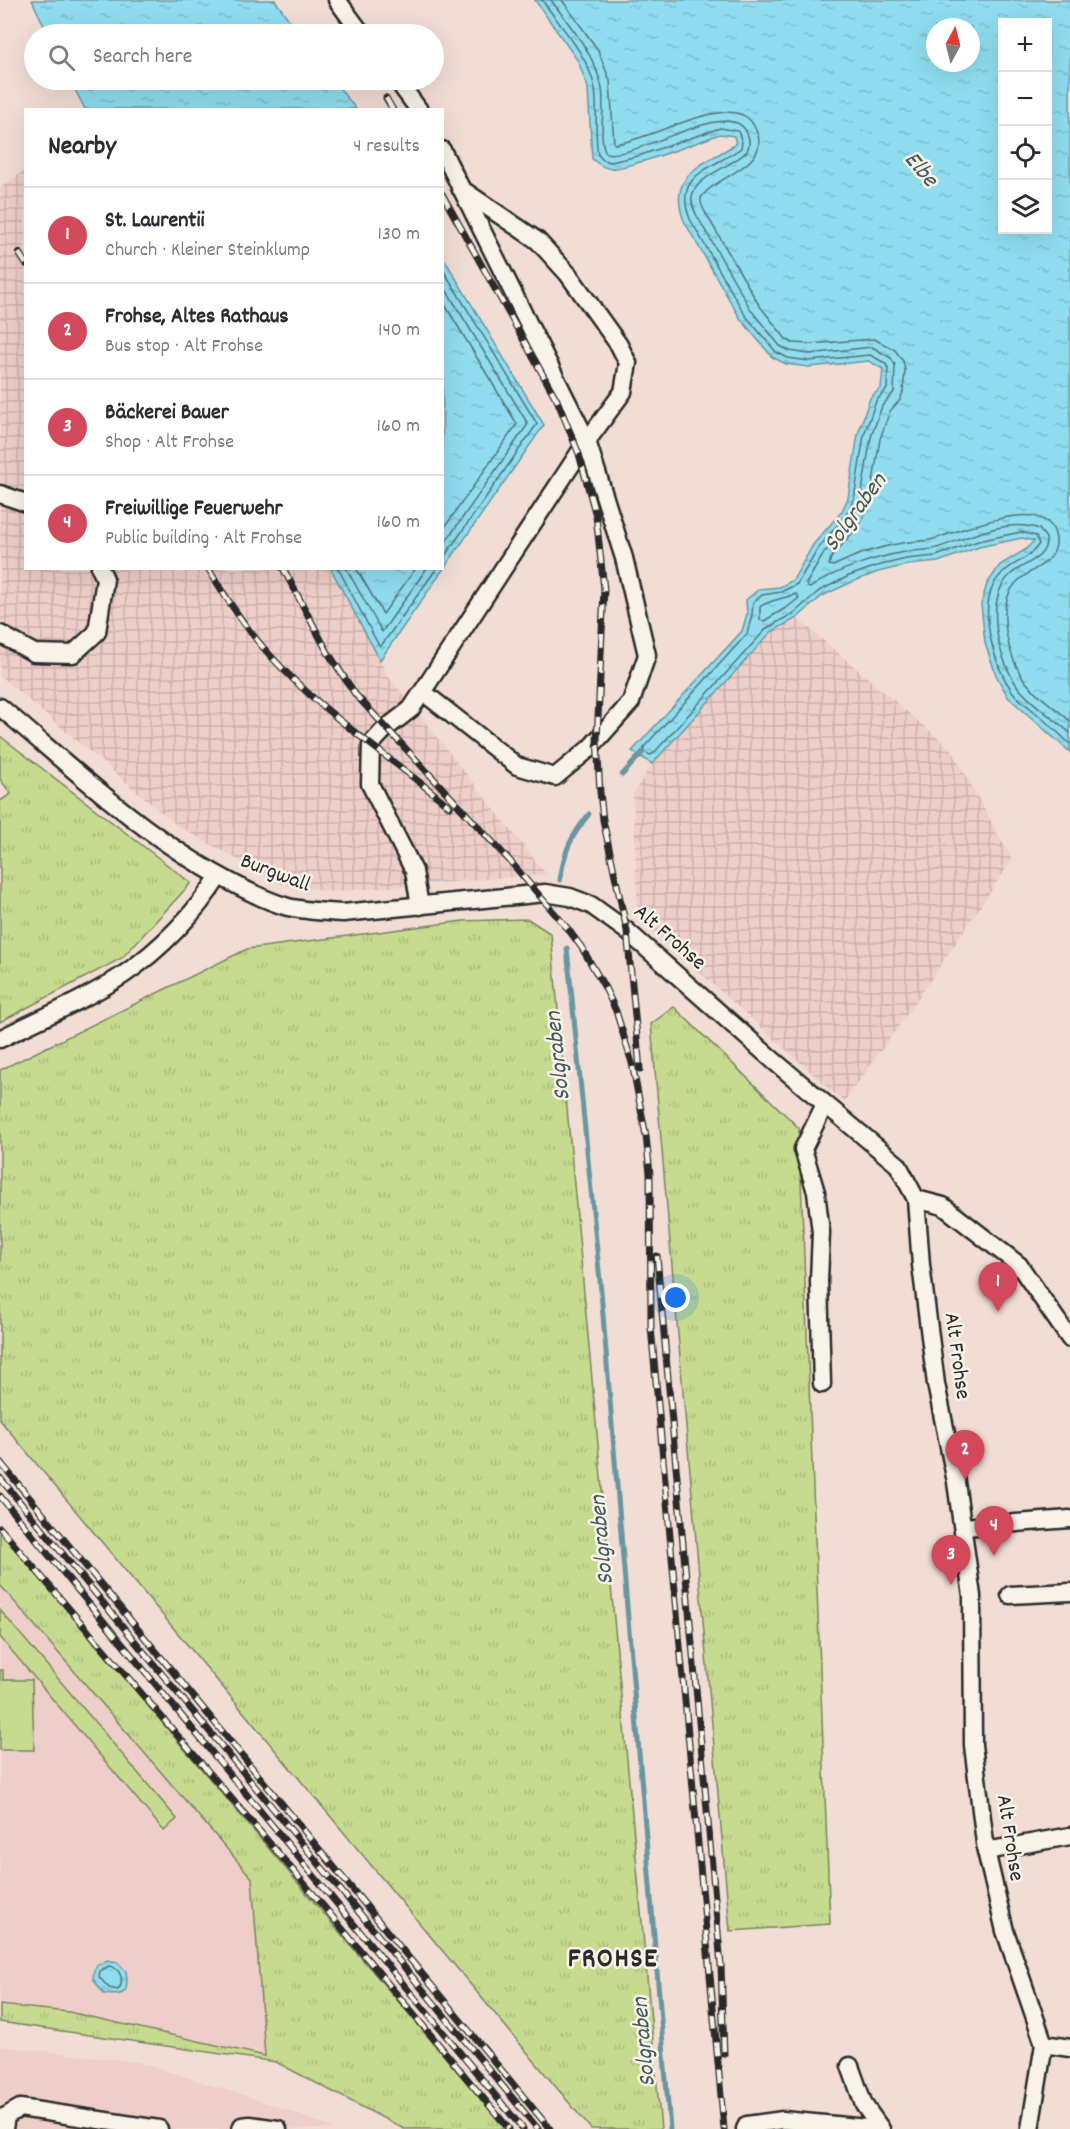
<!DOCTYPE html>
<html lang="en">
<head>
<meta charset="utf-8">
<style>
	body { margin:0; font-family:Dekko,sans-serif; background:#f7f7f7; color:#2b2b33 }
	.controls { position:absolute; right:18px; top:18px; display:grid; overflow:hidden; border-radius:0px; box-shadow:0 6px 24px #0002 }
	.controls button { width:54px; height:54px; display:grid; place-items:center; padding:0; border:0; border-bottom:2px solid #e1e1e2; background:#fff; color:#2b2b33; font:30px sans-serif }
	.compass { position:absolute; left:926px; top:18px; width:54px; height:54px; border-radius:50%; background:#fff; box-shadow:0 6px 24px #0002; rotate:7deg }
	.you { position:absolute; left:676px; top:1298px; width:21px; height:21px; margin:-15px; border:4px solid #fff; border-radius:50%; background:#1a73e8; box-shadow:0 0 0 9px #1a73e833 }
	.badge { display:grid; place-items:center; width:39px; height:39px; border-radius:50%; background:#d1495b; color:#fff; font-size:20px; font-weight:700 }
	.pin { position:absolute; translate:-50% -50px; filter:drop-shadow(0 2px 3px #0008) }
	.pin::after { content:''; position:absolute; top:32px; width:21px; height:18px; background:inherit; clip-path:polygon(0 0,100% 0,50% 100%) }
	.list { margin:0; padding:0; list-style:none }
	h2 { display:flex; justify-content:space-between; align-items:center; height:78px; margin:0; padding:0 24px; font-size:26px }
	h2 small { font-size:20px; font-weight:400; color:#7c7c81 }
	.list li { display:grid; grid-template-columns:39px 1fr auto; gap:18px; align-items:center; box-sizing:border-box; height:96px; padding:0 24px; border-top:2px solid #e1e1e2 }
	.list b { display:block; font-size:22px; white-space:nowrap }
	.list p { margin:0; font-size:20px; white-space:nowrap; color:#7c7c81 }
	.list em { font-size:20px; font-style:normal; color:#7c7c81 }
	.icon { flex:none; width:33px; height:33px; fill:none; stroke:currentColor; stroke-width:2; stroke-linecap:round; stroke-linejoin:round }
	.map { position:relative; flex:none; width:1070px; height:2129px; overflow:hidden }
	.search { position:absolute; background:#fff; box-shadow:0 6px 24px #0002; left:24px; top:24px; width:420px; height:66px; display:flex; align-items:center; gap:15px; box-sizing:border-box; padding:0 21px; border-radius:33px; color:#7c7c81; font-size:22px }
	.panel { position:absolute; background:#fff; box-shadow:0 6px 24px #0002; left:24px; top:108px; width:420px; height:462px; border-radius:0px }
	.map>svg:first-child { display:block }
	.built { fill:#eecec8 }
	.industrial { fill:url(#industrial-grid) }
	.grass { fill:url(#grass-tufts); stroke:#78835e; stroke-width:1.5 }
	.garden { fill:#c6db90; stroke:#78835e; stroke-width:1.5 }
	.water { fill:url(#water-ripples); stroke:#6796a1; stroke-width:1.5; fill-rule:evenodd }
	.lines { fill:none; stroke-linecap:round; stroke-linejoin:round }
	.shore { stroke:#537279; stroke-width:1.5 }
	.stream { stroke:#6796a1; stroke-width:5 }
	.minor-casing { stroke:#2b2b2b; stroke-width:21 }
	.minor { stroke:#f7f3e8; stroke-width:16 }
	.rail-casing { stroke:#2b2b2b; stroke-width:7 }
	.rail { stroke:#f7f3e8; stroke-width:4.5; stroke-dasharray:14; stroke-linecap:butt }
	.labels { text-anchor:middle; dominant-baseline:central; stroke-width:5; stroke-linejoin:round; paint-order:stroke }
	.street-label { font-size:22px; fill:#2b2b2b; stroke:#f7f3e8 }
	.water-label { font-size:24px; font-style:italic; fill:#44585c; stroke:#f7f3e8 }
	.district-label { font-size:28px; font-weight:bold; letter-spacing:1.5px; fill:#2b2b2b; stroke:#f7f3e8 }
</style>
</head>
<body>
<div class="map">
<svg width="1070" height="2129" viewBox="0 0 1070 2129">
	<defs>
		<pattern id="industrial-grid" width="8" height="8" patternUnits="userSpaceOnUse" patternTransform="scale(1.5)"><rect width="8" height="8" fill="#eecec8"/><path d="M0 4h8M4 0v8" fill="none" stroke="#ccb1ac"/></pattern>
		<pattern id="grass-tufts" width="24" height="20" patternUnits="userSpaceOnUse" patternTransform="scale(1.5)"><rect width="24" height="20" fill="#c6db90"/><path d="M3 7l-1-3M5 7V3M7 7l1-3M15 17l-1-3M17 17v-4M19 17l1-3" fill="none" stroke="#aabc7c"/></pattern>
		<pattern id="water-ripples" width="26" height="14" patternUnits="userSpaceOnUse" patternTransform="scale(1.5)"><rect width="26" height="14" fill="#8fddef"/><path d="M2 4q2-2 4 0t4 0M15 11q2-2 4 0t4 0" fill="none" stroke="#7cbecd"/></pattern>
	</defs>
	<rect width="100%" height="100%" fill="#f2ddd5"/>
	<filter id="ink" filterUnits="userSpaceOnUse"><feTurbulence type="fractalNoise" baseFrequency=".0167" numOctaves="2"/><feDisplacementMap in="SourceGraphic" scale="12" xChannelSelector="R" yChannelSelector="G"/><feConvolveMatrix kernelMatrix="1 2 1 2 8 2 1 2 1" color-interpolation-filters="sRGB"/></filter>
	<g filter="url(#ink)">
		<g class="built">
			<path d="M0,1585L252,1878L265,2056L69,2012L0,2005Z"/>
			<path d="M0,2046L138,2062L274,2105L335,2129H0Z"/>
		</g>
		<g class="industrial">
			<path d="M25,170L26,568L331,569L388,676L546,874L332,892L282,884L179,827L0,676V188Z"/>
			<path d="M797,618L952,750L1012,860L910,1010L844,1102L638,917L633,794L652,764L771,632Z"/>
		</g>
		<g class="grass">
			<path d="M0,736L191,883L122,958L0,1022V801L11,794L0,779Z"/>
			<path d="M528,919L551,934L661,2129H591L0,1420V1070L247,949L463,921Z"/>
			<path d="M674,1007L799,1128L830,1924L730,1931L651,1024Z"/>
			<path d="M0,1531L506,2129H404L276,2062L0,2022V2005L69,2012L265,2056L252,1878L0,1585Z"/>
		</g>
		<g class="garden">
			<path d="M0,1610L177,1819L164,1831L0,1637Z"/>
			<path d="M0,1670H3V1680H32L34,1750H0Z"/>
		</g>
		<g class="water">
			<path d="M32,0H275L299,34H48Z"/>
			<path d="M535,0H1070V752L1008,697L996,675L985,643L981,604L987,584L1000,565L1025,550L1034,541L1022,538L979,547L938,562L907,565L878,572L852,582L822,596L797,618L771,632L652,764L632,751L742,631L747,614L746,600L759,589L780,587L793,580L813,545L842,511L848,498L858,434L870,398L881,388L883,369L869,361L809,367L786,364L772,357L740,318L684,221C666,174 703,165 736,144L734,136L720,134C700,141 625,171 608,168C602,167 597,163 592,159L588,88L578,61ZM1002,22H1048V230H1002ZM935,27H971V63H935Z"/>
			<path d="M70,80H333L356,109H85Z"/>
			<path d="M443,257L544,425L380,660L331,569L442,568Z"/>
			<path d="M107,1960L117,1962L126,1971C130,1993 124,1997 104,1994L93,1979L94,1970L98,1964H102Z"/>
		</g>
		<g class="lines">
			<g class="shore">
				<path d="M542,0C561,27 589,56 595,89C598,111 594,133 598,155L603,160L611,162L638,156L720,128L738,131L742,142L741,148C713,169 672,174 690,219L745,315L776,352L788,358L809,361L870,355L885,363L888,368L887,389L876,401L864,435L854,499L847,513L818,549L797,584L781,592L762,595L753,602L752,615L747,634L644,747V751L650,755L653,754L767,628L794,613L819,591L849,576L877,566L906,559L936,556L978,541L1021,532L1036,536L1039,544C1027,563 1004,563 993,586C979,614 995,667 1012,691C1016,697 1023,702 1029,707C1043,719 1057,731 1070,744"/>
				<path d="M551,0C570,26 593,52 601,84C607,104 597,137 606,153C635,161 732,95 747,133C750,140 750,145 747,151C735,165 694,177 692,197C691,204 694,210 697,216L751,310L780,346L790,351L809,354L872,347L891,358L895,365L894,392L882,406L871,437L860,503L852,519L824,553L806,584L807,587L810,588C834,570 876,557 905,552C915,550 927,551 937,548C967,538 1008,517 1039,529L1046,538C1048,560 1022,563 1010,575C983,601 999,661 1018,687C1029,702 1056,720 1070,733"/>
				<path d="M562,0L598,50L610,81L614,144C647,142 723,95 749,119C754,124 756,130 758,135C766,165 722,175 706,192C704,194 701,196 701,199C700,203 703,208 705,212L759,305L786,339L793,343L809,344L874,339L895,350L903,361L905,370L903,392L900,400L890,411L880,439L869,506L860,524L831,558L829,565L833,566C855,555 878,547 902,543C913,541 924,542 934,539C958,532 1051,490 1056,539C1058,565 1027,569 1015,584C995,607 1008,659 1026,682C1036,695 1057,709 1070,721"/>
				<path d="M442,268L537,424L442,560"/>
				<path d="M442,283L528,424L442,547"/>
				<path d="M442,300L517,424L442,531"/>
				<path d="M338,568L378,644L381,646L437,568"/>
				<path d="M346,568L382,632L427,568"/>
				<path d="M356,568L383,614L416,568"/>
				<path d="M796,594L799,598L789,606L764,621L760,620V607C766,601 786,598 796,594Z"/>
				<path d="M109,1966C121,1968 125,1981 118,1990L109,1988L99,1977L100,1971Z"/>
			</g>
			<g class="stream">
				<path d="M622,775L643,752"/>
				<path d="M560,880C565,849 570,838 589,814"/>
				<path d="M567,948L601,1291L670,2129"/>
			</g>
			<g class="minor-casing">
				<g id="minor">
					<path d="M337,0L362,34"/>
					<path d="M397,80L419,110"/>
					<path d="M0,494L26,503"/>
					<path d="M0,634L34,653L73,654L97,632L105,579L100,568"/>
					<path d="M423,692L517,766L555,777L590,748L631,702L647,655L624,558L587,441L442,150"/>
					<path d="M0,707C72,767 142,835 225,879C245,890 266,901 288,907C306,911 324,912 343,913L545,893L570,897L591,905L627,931L774,1061L898,1165L916,1199L921,1265L936,1384L956,1482L972,1596L973,1745L986,1851L1005,1931L1044,2044L1030,2129"/>
					<path d="M420,906L414,871L370,784L371,744L385,729L411,709L587,441L623,392L628,363L619,345L568,274L538,241L460,188"/>
					<path d="M0,1039C41,1018 85,1000 123,975C160,950 195,914 219,876"/>
					<path d="M916,1199L943,1206L1019,1265L1070,1339"/>
					<path d="M822,1384L819,1281L821,1232L816,1192L803,1149L825,1104"/>
					<path d="M963,1527L1070,1519"/>
					<path d="M1010,1595L1070,1592"/>
					<path d="M986,1851L1070,1836"/>
					<path d="M1044,2044L1070,2048"/>
					<path d="M850,2066L864,2105L881,2129"/>
					<path d="M4,2129L6,2116L20,2108L159,2129"/>
					<path d="M241,2129L242,2126L250,2125L278,2129"/>
					<path d="M745,2129L747,2125L783,2120L877,2129"/>
				</g>
			</g>
			<use href="#minor" class="minor"/>
			<g class="rail-casing">
				<g id="rail">
					<path d="M386,98L393,110"/>
					<path d="M442,194L557,400L579,454L596,516L604,589L597,740L600,792L603,820L627,931L640,1069"/>
					<path d="M19,253L26,264"/>
					<path d="M208,568C226,598 245,628 269,654C321,713 390,756 450,807"/>
					<path d="M283,568L327,651L355,694L510,861L568,929L582,948L605,988L616,1011L632,1063L646,1136L650,1174L651,1327L724,2129"/>
					<path d="M657,1256L721,1965L724,2054"/>
					<path d="M0,1462L550,2129"/>
					<path d="M0,1478L538,2129"/>
					<path d="M0,1496L523,2129"/>
					<path d="M0,1528L320,1902L509,2129"/>
				</g>
			</g>
			<use href="#rail" class="rail"/>
		</g>
	</g>
	<g class="labels">
		<g class="street-label">
			<text transform="translate(275 874) rotate(21)">Burgwall</text>
			<text transform="translate(669 938) rotate(41)">Alt Frohse</text>
			<text transform="translate(956 1356) rotate(82)">Alt Frohse</text>
			<text transform="translate(1009 1838) rotate(81)">Alt Frohse</text>
		</g>
		<g class="water-label">
			<text transform="translate(920 170) rotate(50)">Elbe</text>
			<text transform="translate(856 513) rotate(-54)">Solgraben</text>
			<text transform="translate(559 1056) rotate(-96)">Solgraben</text>
			<text transform="translate(603 1540) rotate(-95)">Solgraben</text>
			<text transform="translate(645 2042) rotate(-95)">Solgraben</text>
		</g>
		<g class="district-label">
			<text x="613" y="1961">FROHSE</text>
		</g>
	</g>
</svg>
<div class="controls">
<button>+</button>
<button>−</button>
<button><svg class="icon" aria-label="locate" viewBox="0 0 24 24"><circle cx="12" cy="12" r="6"/><path d="M12 2v4M12 18v4M2 12h4M18 12h4"/></svg></button>
<button><svg class="icon" aria-label="layers" viewBox="0 0 24 24"><path d="M12 4l9 5-9 5-9-5zM3 14l9 5 9-5"/></svg></button>
</div>
<svg class="compass" viewBox="-18 -18 36 36"><path d="M0-13l5 13h-10z" fill="#e53935"/><path d="M0 13l5-13h-10z" fill="#7c7c81"/></svg>
<div class="you"></div>
<div class="pin badge" style="left:998px;top:1312px">1</div>
<div class="pin badge" style="left:965px;top:1480px">2</div>
<div class="pin badge" style="left:951px;top:1585px">3</div>
<div class="pin badge" style="left:994px;top:1556px">4</div>
<div class="search"><svg class="icon" aria-label="search" viewBox="0 0 24 24"><circle cx="10" cy="10" r="6"/><path d="M15 15l6 6"/></svg>Search here</div>
<section class="panel">
<h2>Nearby<small>4 results</small></h2>
<ul class="list">
<li><span class="badge">1</span><div><b>St. Laurentii</b><p>Church · Kleiner Steinklump</p></div><em>130 m</em></li>
<li><span class="badge">2</span><div><b>Frohse, Altes Rathaus</b><p>Bus stop · Alt Frohse</p></div><em>140 m</em></li>
<li><span class="badge">3</span><div><b>Bäckerei Bauer</b><p>Shop · Alt Frohse</p></div><em>160 m</em></li>
<li><span class="badge">4</span><div><b>Freiwillige Feuerwehr</b><p>Public building · Alt Frohse</p></div><em>160 m</em></li>
</ul>
</section>
</div>
</body>
</html>
